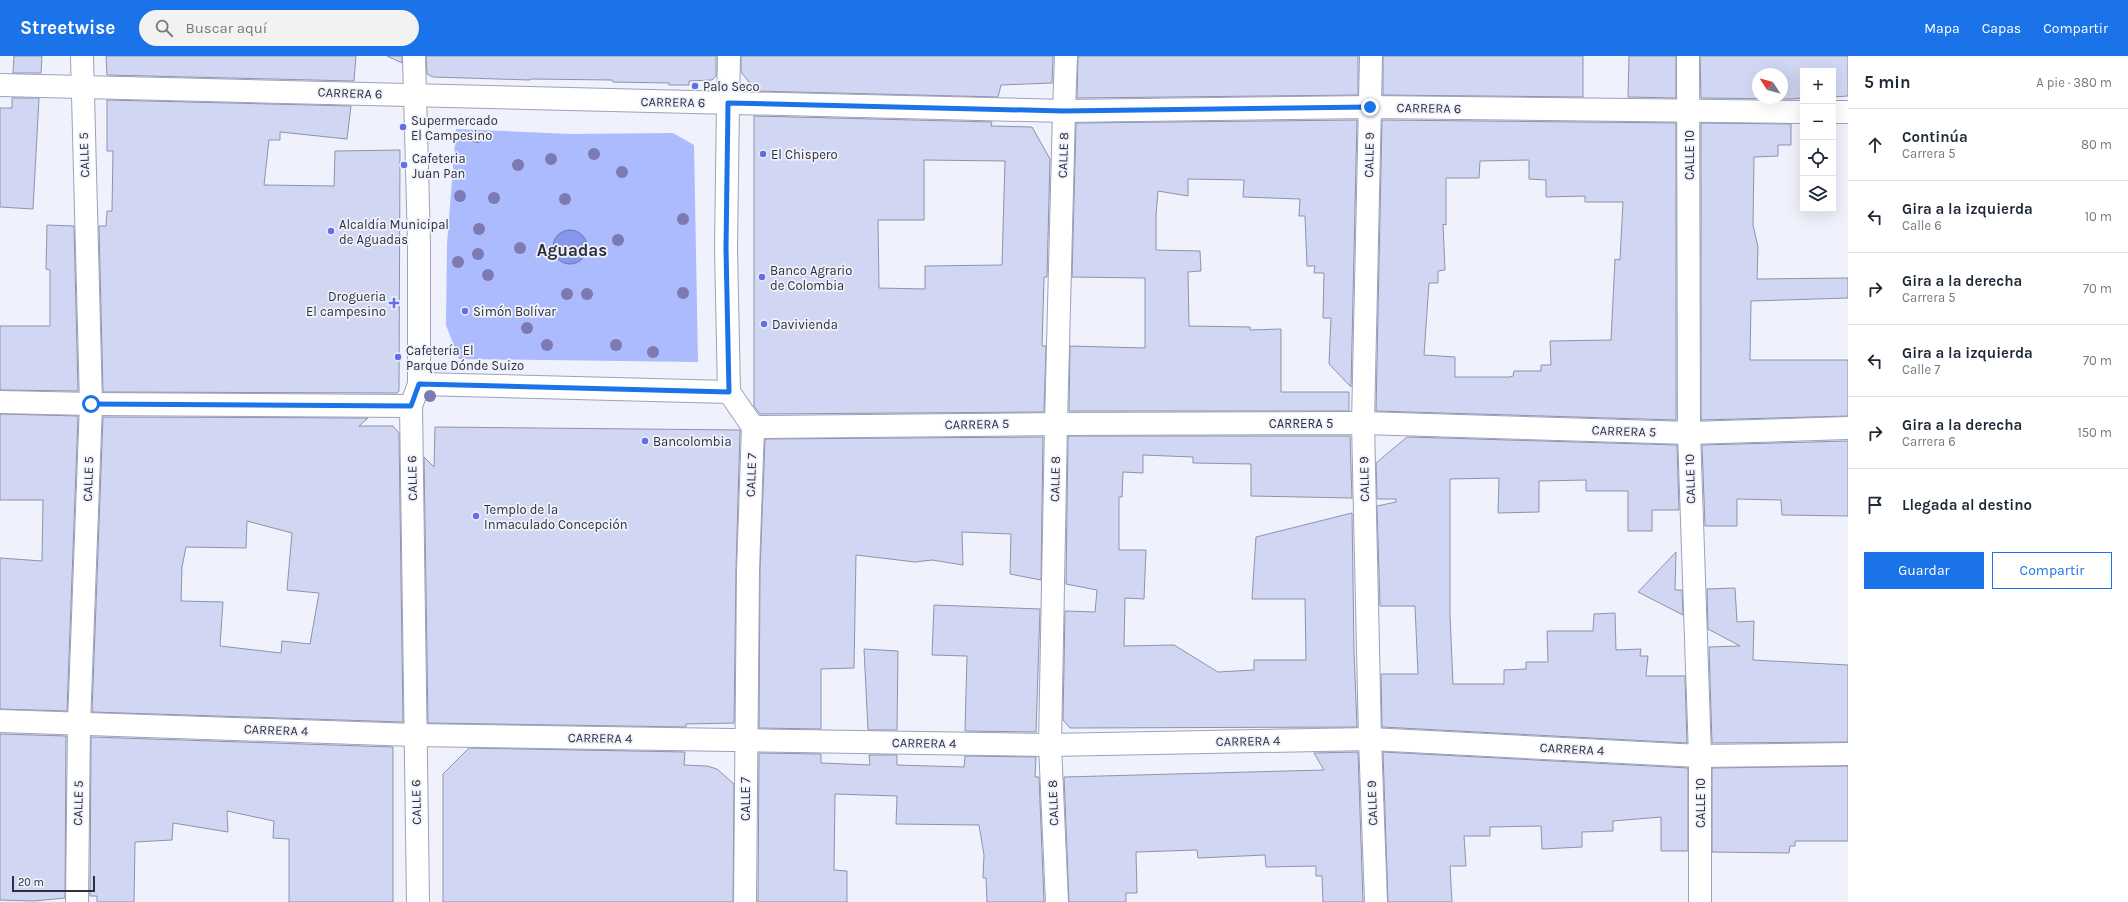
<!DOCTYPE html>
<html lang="es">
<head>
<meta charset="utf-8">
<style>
	body { margin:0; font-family:Karla,sans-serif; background:#f2f2f3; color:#1f2937 }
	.controls { position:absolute; right:12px; top:12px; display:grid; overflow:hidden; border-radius:0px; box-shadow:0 4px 16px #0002 }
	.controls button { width:36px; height:36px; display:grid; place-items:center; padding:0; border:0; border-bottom:1px solid #e0e1e3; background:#fff; color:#1f2937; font:20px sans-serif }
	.compass { position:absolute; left:1752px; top:12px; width:36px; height:36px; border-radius:50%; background:#fff; box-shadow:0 4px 16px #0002; rotate:306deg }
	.scale { position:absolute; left:12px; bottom:10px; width:83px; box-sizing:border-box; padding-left:4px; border:2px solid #2e303b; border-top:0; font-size:11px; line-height:14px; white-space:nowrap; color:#2e303b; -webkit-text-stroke:3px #eff1fc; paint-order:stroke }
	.stop { position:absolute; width:12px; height:12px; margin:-9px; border:3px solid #1a73e8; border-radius:50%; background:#fff }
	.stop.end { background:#1a73e8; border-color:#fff; box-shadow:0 1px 4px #0008 }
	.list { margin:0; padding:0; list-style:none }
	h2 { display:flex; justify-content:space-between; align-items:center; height:52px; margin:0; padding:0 16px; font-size:17px }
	h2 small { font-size:13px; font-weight:400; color:#747a83 }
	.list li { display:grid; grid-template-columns:26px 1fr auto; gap:12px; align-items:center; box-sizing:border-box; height:72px; padding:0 16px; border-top:1px solid #e0e1e3 }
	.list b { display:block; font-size:15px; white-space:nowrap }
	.list p { margin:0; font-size:13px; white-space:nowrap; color:#747a83 }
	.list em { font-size:13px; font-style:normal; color:#747a83 }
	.actions { display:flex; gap:8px; padding:12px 16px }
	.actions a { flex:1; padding:9px 0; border:1px solid #1a73e8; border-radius:0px; text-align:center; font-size:14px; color:#1a73e8 }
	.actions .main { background:#1a73e8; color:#fff }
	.icon { flex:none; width:22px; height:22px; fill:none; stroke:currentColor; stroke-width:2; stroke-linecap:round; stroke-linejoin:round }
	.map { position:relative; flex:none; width:1848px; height:846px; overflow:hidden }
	header { display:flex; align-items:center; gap:24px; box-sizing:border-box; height:56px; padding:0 20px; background:#1a73e8; color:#fff }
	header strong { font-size:19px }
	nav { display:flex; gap:22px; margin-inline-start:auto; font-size:14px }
	.search { width:280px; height:36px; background:#f2f2f3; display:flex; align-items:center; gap:10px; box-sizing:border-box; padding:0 14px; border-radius:22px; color:#747a83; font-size:15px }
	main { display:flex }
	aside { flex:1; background:#fff }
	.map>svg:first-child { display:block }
	.green { fill:#acbafe }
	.water { fill:#8696ea; stroke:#6c77b6 }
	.building { fill:#d1d7f2; stroke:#8d93ab; fill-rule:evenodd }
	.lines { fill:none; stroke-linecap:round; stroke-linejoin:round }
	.minor-casing { stroke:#9ca2bb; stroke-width:24 }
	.secondary-casing { stroke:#9ca2bb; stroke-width:24 }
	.minor { stroke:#fff; stroke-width:22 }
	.secondary { stroke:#fff; stroke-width:22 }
	.tree { fill:#7c79b3 }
	.route { stroke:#1a73e8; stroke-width:5 }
	.poi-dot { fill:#616ee7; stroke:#eff1fc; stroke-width:1.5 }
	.labels { text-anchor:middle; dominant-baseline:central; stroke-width:3.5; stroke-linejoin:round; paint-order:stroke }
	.poi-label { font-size:13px; fill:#2e303b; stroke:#eff1fc; text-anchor:start }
	.street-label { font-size:13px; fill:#2e303b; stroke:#eff1fc }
	.district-label { font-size:17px; font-weight:bold; fill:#2e303b; stroke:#eff1fc }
</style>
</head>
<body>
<header>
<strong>Streetwise</strong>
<div class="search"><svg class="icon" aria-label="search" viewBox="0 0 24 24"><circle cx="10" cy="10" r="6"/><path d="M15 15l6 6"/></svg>Buscar aquí</div>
<nav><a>Mapa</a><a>Capas</a><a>Compartir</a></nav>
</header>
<main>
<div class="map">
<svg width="1848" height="846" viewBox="0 0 1848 846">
	<rect width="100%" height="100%" fill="#eff1fc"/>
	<path class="green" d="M456,73L570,78L673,77L694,89L698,306L459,303L446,269L447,188Z"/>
	<circle class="water" cx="570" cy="191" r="17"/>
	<g class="building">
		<path d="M14,0H42L41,17H13Z"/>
		<path d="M106,0H356L354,25L107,19Z"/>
		<path d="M387,0H402V7Z"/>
		<path d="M426,0H716V20L712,24L689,25V29H669V27L613,26L612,24L530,23V24L433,21L427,18Z"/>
		<path d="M741,0H1053L1052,27L1001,29L998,41L754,35V32L741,16Z"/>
		<path d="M1078,0H1358V39L1077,42Z"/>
		<path d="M1383,0H1583V41L1383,39Z"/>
		<path d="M1629,0H1676V42L1628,41Z"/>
		<path d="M1700,0H1848V40L1833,41V15H1803V42L1791,43L1701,42ZM1758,18H1782V42H1758Z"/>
		<path d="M12,42H39L33,153L0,151V52H12Z"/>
		<path d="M107,44L351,50L347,83L280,76V84H269L264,129L334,130L335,95L400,94L399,335L397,337L103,336L99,170H106L107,155H112L113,95H107Z"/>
		<path d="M754,60L992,66L991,70L1032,71L1050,103L1047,221H1044L1042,290H1046L1044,356L760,358L754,350ZM924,104L1005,105L1002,209L925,210V233L879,232L878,164H924Z"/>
		<path d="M1357,64L1351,331L1329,308L1331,262H1323L1324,217H1314L1315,210H1307L1305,160H1299L1300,143L1243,141L1244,124L1188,123V140L1158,135L1156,159V194L1200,195L1201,215L1188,216L1189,270L1250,271V274L1281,273V336H1349V355H1069L1070,290L1145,292V222L1072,221L1076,67Z"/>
		<path d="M1382,64L1676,67V364L1376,355ZM1529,104V123L1546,124V141L1585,140V146H1623L1620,204L1615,203L1611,284L1550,285L1551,309H1541V315H1514L1513,320L1510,321H1455V301L1424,299L1429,227H1438V215L1445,214L1443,168L1446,169V122H1479L1480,105Z"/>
		<path d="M1701,67L1791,68V89H1778V100L1754,101L1753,169L1758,191L1757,223L1848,222V242L1751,245L1750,304H1848V360L1701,364Z"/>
		<path d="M47,169L74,170L78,335L0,334V270H50V214L46,213Z"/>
		<path d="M0,358L78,360L67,655L0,653V502L42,505L43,444H0Z"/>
		<path d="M103,361L368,362L359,370H393L399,377L403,666L92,656ZM247,465L292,477L287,534L319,537L310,588L282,585L281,597L220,590L223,546L181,545L182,511L186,491L246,492Z"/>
		<path d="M435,371L740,374L736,514L734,667L686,668V671L428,667L424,401L434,411Z"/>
		<path d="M1068,380H1350L1352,442L1251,440V408L1193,407V401L1143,399V417L1123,416L1122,441H1119V494H1146L1144,543L1125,542L1124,590L1174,589L1218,616L1254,614V604H1306L1305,543H1252L1256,481L1352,457L1354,595L1357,671L1070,672L1063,664L1065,555L1095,556L1097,534L1066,528Z"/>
		<path d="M1043,381L1041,524L1010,518L1011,478L962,476L963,509L932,504L915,506L856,499L854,612L821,613V673L759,672L760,514L765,383Z"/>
		<path d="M1407,381L1677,389L1679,454H1652V475H1628V435H1586V424L1539,425V456L1498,457L1499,422L1450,423V560L1453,628H1504V614L1526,613V606H1548L1547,575H1593L1594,558L1615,557L1616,594L1641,593L1640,600H1648L1646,620H1685L1687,687L1382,671L1381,618H1418L1415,550H1380L1377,450L1396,446V443H1377L1376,407Z"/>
		<path d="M1848,385V460L1782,459L1781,444L1737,443V470H1705L1702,389Z"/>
		<path d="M1676,496L1675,534H1682L1683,559L1638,536Z"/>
		<path d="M1735,532L1737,566L1754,565L1753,604L1848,609V686L1712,687L1709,591L1740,590L1708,573L1707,533Z"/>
		<path d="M934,549L1040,553L1036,676L965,675L967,600L932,599Z"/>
		<path d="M864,593L898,595L897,674H868Z"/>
		<path d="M0,678L66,680L65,842L34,845L0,844Z"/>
		<path d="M91,681L393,691V846H289V783L273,782L274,765L227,755L228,776L173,767L172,784L135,786L134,846H97V840H90Z"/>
		<path d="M469,692L685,696L684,709L707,710L717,713L734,728L733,846H443V718Z"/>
		<path d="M1358,696L1363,846H1323L1322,820H1316V810L1266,811L1265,799L1198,802L1197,794L1136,796L1137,837H1126V846H1069L1064,721L1324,714L1314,697Z"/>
		<path d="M1383,696L1688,712V795H1661V761L1613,765V775L1582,776V791L1542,793L1541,770L1490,771V780H1464L1466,810H1450L1452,846H1388Z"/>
		<path d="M759,697L821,698V707L870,709L869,699H897V709L964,711L965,700L1036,701L1035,721H1039L1044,846H987L986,822H983L984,799L979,769L896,768L897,740L835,738L834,814L847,815V846H758Z"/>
		<path d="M1848,710V785H1795V790H1790L1789,797L1712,796V712Z"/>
	</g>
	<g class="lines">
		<g class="minor-casing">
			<g id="minor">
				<path d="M1371,0L1363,367L1370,683L1376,846"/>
				<path d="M1688,0L1689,377L1700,700V846"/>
				<path d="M728,47L729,0"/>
				<path d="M1064,55L1066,0"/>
				<path d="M0,346L91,348L411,350L418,846"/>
				<path d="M0,665L415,679L1050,689L1370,683L1700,700L1848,698"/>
				<path d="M77,846L79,668L91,348L82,0"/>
				<path d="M745,846L748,514L753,371"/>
				<path d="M1057,846L1050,689L1056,368L1363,367L1689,377L1848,372"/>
			</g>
		</g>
		<g class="secondary-casing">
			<g id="secondary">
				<path d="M0,29L1064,55L1370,51L1803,56"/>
				<path d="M728,47L726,192L729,336L753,371L1056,368L1064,55"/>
				<path d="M1833,56H1848"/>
				<path d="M419,328L729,336"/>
				<path d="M411,350L419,328V188L414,0"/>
			</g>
		</g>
		<use href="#minor" class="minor"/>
		<use href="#secondary" class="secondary"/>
	</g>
	<g class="tree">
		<circle cx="477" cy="81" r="6"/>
		<circle cx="594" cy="98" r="6"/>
		<circle cx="551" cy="103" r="6"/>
		<circle cx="518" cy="109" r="6"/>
		<circle cx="622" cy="116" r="6"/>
		<circle cx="460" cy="140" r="6"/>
		<circle cx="494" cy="142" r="6"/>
		<circle cx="565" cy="143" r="6"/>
		<circle cx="683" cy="163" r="6"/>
		<circle cx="479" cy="173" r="6"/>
		<circle cx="618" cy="184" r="6"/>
		<circle cx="520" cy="192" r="6"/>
		<circle cx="478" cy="198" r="6"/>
		<circle cx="458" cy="206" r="6"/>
		<circle cx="488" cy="219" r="6"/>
		<circle cx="683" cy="237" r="6"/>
		<circle cx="567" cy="238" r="6"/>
		<circle cx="587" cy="238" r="6"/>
		<circle cx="527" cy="272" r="6"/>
		<circle cx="547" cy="289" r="6"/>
		<circle cx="616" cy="289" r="6"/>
		<circle cx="653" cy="296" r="6"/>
		<circle cx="430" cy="340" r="6"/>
	</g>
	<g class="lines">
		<path class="route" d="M91,348L411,350L419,328L729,336L726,192L728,47L1064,55L1370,51"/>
	</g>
	<g class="poi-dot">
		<circle cx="695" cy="30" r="4"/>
		<circle cx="403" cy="71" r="4"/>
		<circle cx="763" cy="98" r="4"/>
		<circle cx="404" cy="109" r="4"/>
		<circle cx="331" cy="175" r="4"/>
		<circle cx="762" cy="221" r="4"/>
		<path d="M392 241h4v4h4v4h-4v4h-4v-4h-4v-4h4z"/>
		<circle cx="465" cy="255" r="4"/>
		<circle cx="764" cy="268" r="4"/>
		<circle cx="398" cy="301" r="4"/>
		<circle cx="645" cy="385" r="4"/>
		<circle cx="476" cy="460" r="4"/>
	</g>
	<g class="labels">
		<g class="poi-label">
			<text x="703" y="30">Palo Seco</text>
			<text x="411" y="64">Supermercado<tspan x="411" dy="15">El Campesino</tspan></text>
			<text x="771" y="98">El Chispero</text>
			<text x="412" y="102">Cafeteria<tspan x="412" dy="15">Juan Pan</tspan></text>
			<text x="339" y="168">Alcaldía Municipal<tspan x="339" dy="15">de Aguadas</tspan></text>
			<text x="770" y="214">Banco Agrario<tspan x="770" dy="15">de Colombia</tspan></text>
			<text x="386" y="240" text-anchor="end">Drogueria<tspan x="386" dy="15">El campesino</tspan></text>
			<text x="473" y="255">Simón Bolívar</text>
			<text x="772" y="268">Davivienda</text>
			<text x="406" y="294">Cafetería El<tspan x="406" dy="15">Parque Dónde Suizo</tspan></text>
			<text x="653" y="385">Bancolombia</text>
			<text x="484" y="453">Templo de la<tspan x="484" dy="15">Inmaculado Concepción</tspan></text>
		</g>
		<g class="street-label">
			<text transform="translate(350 37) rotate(2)">CARRERA 6</text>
			<text transform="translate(673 46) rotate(1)">CARRERA 6</text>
			<text transform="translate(1429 52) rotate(1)">CARRERA 6</text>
			<text transform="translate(84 99) rotate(-92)">CALLE 5</text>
			<text transform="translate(1063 99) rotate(-88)">CALLE 8</text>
			<text transform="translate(1369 99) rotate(-89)">CALLE 9</text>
			<text transform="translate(1689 99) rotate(-90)">CALLE 10</text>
			<text x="1301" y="367">CARRERA 5</text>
			<text transform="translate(977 368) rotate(-1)">CARRERA 5</text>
			<text transform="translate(1624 375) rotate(2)">CARRERA 5</text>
			<text transform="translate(751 419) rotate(-88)">CALLE 7</text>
			<text transform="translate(412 422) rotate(-91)">CALLE 6</text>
			<text transform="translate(88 423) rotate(-88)">CALLE 5</text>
			<text transform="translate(1055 423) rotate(-89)">CALLE 8</text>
			<text transform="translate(1364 423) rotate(-91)">CALLE 9</text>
			<text transform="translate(1690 423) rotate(-92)">CALLE 10</text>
			<text transform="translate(276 674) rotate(2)">CARRERA 4</text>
			<text transform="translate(600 682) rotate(1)">CARRERA 4</text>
			<text transform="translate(1248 685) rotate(-1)">CARRERA 4</text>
			<text transform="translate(924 687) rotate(1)">CARRERA 4</text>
			<text transform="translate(1572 693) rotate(3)">CARRERA 4</text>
			<text transform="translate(745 743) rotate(-90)">CALLE 7</text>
			<text transform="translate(416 746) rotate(-91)">CALLE 6</text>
			<text transform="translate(78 747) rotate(-89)">CALLE 5</text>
			<text transform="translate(1053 747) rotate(-92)">CALLE 8</text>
			<text transform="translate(1372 747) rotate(-92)">CALLE 9</text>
			<text transform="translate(1700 747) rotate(-90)">CALLE 10</text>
		</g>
		<g class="district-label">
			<text x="572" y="194">Aguadas</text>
		</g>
	</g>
</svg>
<div class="controls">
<button>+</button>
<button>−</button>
<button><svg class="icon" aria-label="locate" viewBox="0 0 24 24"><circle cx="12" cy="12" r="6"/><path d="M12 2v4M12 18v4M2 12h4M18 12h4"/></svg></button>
<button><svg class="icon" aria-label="layers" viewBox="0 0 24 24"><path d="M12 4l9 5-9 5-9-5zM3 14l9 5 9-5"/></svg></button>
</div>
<svg class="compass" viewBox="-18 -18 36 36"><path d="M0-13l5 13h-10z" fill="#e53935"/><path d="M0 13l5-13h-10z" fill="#747a83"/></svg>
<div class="scale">20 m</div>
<div class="stop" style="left:91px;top:348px"></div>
<div class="stop end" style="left:1370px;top:51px"></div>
</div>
<aside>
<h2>5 min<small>A pie · 380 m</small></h2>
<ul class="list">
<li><svg class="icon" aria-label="ahead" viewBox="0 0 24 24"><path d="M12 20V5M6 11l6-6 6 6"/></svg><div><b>Continúa</b><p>Carrera 5</p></div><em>80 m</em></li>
<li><svg class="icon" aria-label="left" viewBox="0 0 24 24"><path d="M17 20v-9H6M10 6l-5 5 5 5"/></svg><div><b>Gira a la izquierda</b><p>Calle 6</p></div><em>10 m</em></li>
<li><svg class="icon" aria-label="right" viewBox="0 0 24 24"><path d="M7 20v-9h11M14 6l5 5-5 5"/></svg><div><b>Gira a la derecha</b><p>Carrera 5</p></div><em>70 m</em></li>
<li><svg class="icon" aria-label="left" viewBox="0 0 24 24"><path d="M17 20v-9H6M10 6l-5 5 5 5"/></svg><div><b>Gira a la izquierda</b><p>Calle 7</p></div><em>70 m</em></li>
<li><svg class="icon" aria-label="right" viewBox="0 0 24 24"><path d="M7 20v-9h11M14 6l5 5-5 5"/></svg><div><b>Gira a la derecha</b><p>Carrera 6</p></div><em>150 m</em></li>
<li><svg class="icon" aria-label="arrive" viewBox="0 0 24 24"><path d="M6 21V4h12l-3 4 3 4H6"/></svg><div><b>Llegada al destino</b></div></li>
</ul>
<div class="actions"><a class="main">Guardar</a><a>Compartir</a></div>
</aside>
</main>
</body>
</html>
